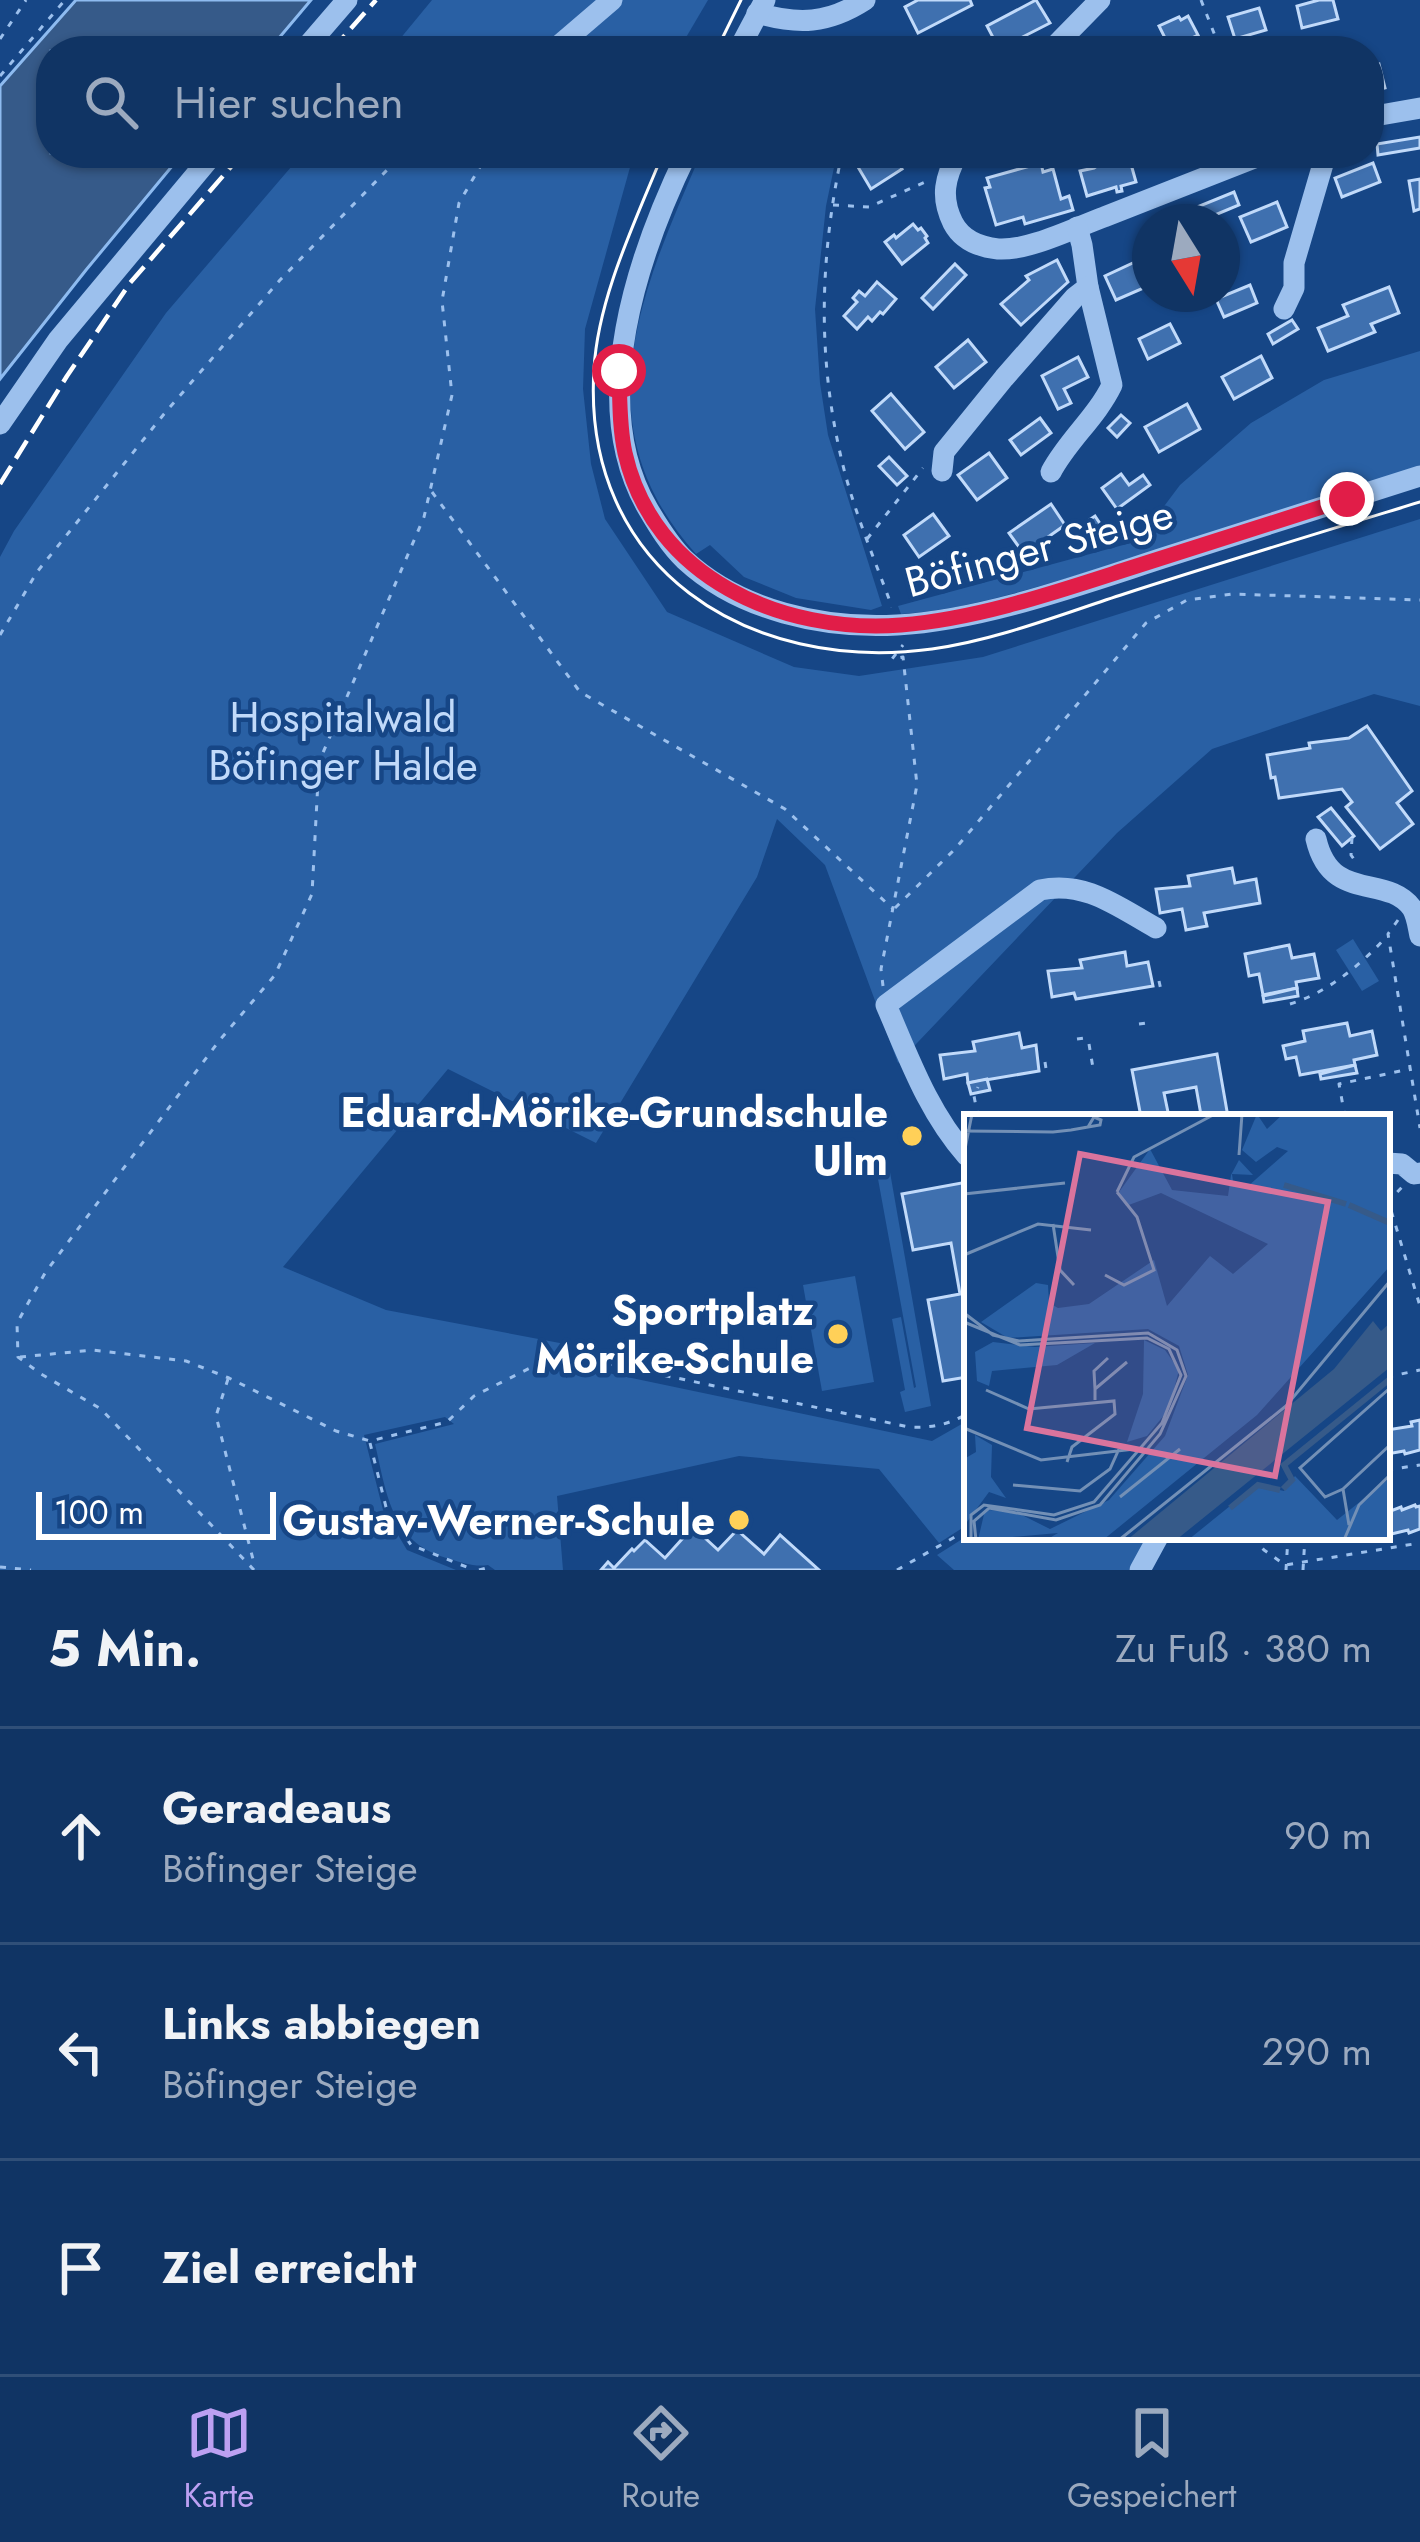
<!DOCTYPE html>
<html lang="de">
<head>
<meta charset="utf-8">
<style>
	body { margin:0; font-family:Jost,sans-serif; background:#193c6a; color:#f1f3f6 }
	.compass { position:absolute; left:1132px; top:204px; width:108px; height:108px; border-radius:50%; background:#103464; box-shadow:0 3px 9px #0004; rotate:169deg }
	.scale { position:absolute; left:36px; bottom:30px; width:240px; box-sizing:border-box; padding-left:12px; border:6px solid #fff; border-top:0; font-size:33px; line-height:42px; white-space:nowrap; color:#fff; -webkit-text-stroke:9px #164686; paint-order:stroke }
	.stop { position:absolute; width:36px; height:36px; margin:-27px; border:9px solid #e11d48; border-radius:50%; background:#fff }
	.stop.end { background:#e11d48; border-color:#fff; box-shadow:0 3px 12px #0008 }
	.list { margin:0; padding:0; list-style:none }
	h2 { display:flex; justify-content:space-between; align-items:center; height:156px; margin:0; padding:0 48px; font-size:51px }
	h2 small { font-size:39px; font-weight:400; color:#9caabf }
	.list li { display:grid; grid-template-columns:78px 1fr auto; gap:36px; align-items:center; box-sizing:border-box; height:216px; padding:0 48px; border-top:3px solid #304f78 }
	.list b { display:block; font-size:45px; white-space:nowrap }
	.list p { margin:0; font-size:39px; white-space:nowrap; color:#9caabf }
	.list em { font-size:39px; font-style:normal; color:#9caabf }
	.icon { flex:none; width:66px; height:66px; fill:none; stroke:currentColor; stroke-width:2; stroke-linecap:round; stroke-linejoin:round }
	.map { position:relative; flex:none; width:1420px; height:1570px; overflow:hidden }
	.search { position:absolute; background:#103464; box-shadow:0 3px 9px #0004; left:36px; right:36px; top:36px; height:132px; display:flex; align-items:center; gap:30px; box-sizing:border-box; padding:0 42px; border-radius:48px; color:#9caabf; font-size:45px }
	.sheet { height:804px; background:#103464 }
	nav { display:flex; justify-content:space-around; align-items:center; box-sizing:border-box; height:168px; border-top:3px solid #304f78; background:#103464; font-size:33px; color:#9caabf }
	nav a { display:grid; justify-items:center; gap:6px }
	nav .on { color:#bca0f2 }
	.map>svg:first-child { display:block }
	.green { fill:#2960a4 }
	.water { fill:#365a89; stroke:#8ebbf0; stroke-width:3 }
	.building { fill:#3f70af; stroke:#c1dafa; stroke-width:3 }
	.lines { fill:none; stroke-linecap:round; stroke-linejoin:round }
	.path { stroke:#9cc0ed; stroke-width:3; stroke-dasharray:6 9; stroke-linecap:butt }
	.minor { stroke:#9cc0ed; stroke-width:21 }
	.tram { stroke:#fff; stroke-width:3 }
	.rail { stroke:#fff; stroke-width:4.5; stroke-dasharray:21 9; stroke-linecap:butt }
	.route { stroke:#e11d48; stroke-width:15 }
	.poi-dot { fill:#ffd058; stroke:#164686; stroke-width:4.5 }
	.labels { text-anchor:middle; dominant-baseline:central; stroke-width:9; stroke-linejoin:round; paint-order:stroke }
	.street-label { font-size:42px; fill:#fff; stroke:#164686 }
	.park-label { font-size:42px; fill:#c1dafa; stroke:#164686 }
	.poi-label { font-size:42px; font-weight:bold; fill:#fff; stroke:#164686; text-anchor:end }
	.inset-river { fill:none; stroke:#365a89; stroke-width:6 }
	.inset-road { fill:none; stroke:#7390b6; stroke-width:3 }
	.view { fill:#da749d; fill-opacity:0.15; stroke:#da749d; stroke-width:6 }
	.inset-edge { fill:none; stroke:#fff; stroke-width:6 }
</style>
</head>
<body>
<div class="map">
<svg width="1420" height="1570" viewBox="0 0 1420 1570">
	<rect width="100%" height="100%" fill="#164686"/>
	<g class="green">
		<path d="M432,0H708L678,51H390Z"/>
		<path d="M303,153H634L585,329L583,389L591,464L605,519L667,612L794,667L859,676L983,657L1420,519V706L1374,694L1212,749L1117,833L898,1063L825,865L777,819L757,877L596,1143L448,1069L283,1267L386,1310L565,1344L566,1378L584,1368L932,1441L967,1421V1525L939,1543L879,1469L739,1456L557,1496L563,1570H495L488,1565C474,1567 463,1563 450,1559C391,1544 387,1495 375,1444L454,1424L445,1417L364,1435L383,1510L407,1550L456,1570H0V557L14,531L166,313Z"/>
		<path d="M704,153H837L826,206L815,309L820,383L828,435L882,606L871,610L796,598L744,577L710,545L696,554C581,426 640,294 699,158Z"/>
		<path d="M1420,351V468C1309,503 1199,541 1088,572C1026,590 965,610 901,614L898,606L1138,541L1180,485L1251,423L1324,380Z"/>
		<path d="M1353,939L1379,981L1362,991L1336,950Z"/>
		<path d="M887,1155L931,1406L905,1412L900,1392L905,1390L892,1319L901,1317L914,1388L916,1387L874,1157Z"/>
		<path d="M855,1276L874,1382L822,1391L803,1285Z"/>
		<path d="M967,1536V1537H1149L1129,1570H954L937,1555Z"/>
	</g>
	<path class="water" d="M76,0H311L268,51H51V153H183L86,270L0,379V86Z"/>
	<g class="building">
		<path d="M918,0H970L972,5L918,33L905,7Z"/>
		<path d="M1036,0L1050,23L999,49L987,26Z"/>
		<path d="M1319,0H1333L1338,19L1302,28L1297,6Z"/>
		<path d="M1259,8L1266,30L1235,39L1228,17Z"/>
		<path d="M1188,16L1198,35L1170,48L1159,26L1179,17L1181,20Z"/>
		<path d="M1379,64L1385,88L1369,92V66Z"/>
		<path d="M1420,137V148L1378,155L1377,144Z"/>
		<path d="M881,153H892L902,169L871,189L858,167Z"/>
		<path d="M1129,157L1136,182L1121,186L1122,191L1117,192L1116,187L1087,196L1080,171L1094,168L1106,160Z"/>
		<path d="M1041,163L1043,172L1053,169L1061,199L1069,196L1073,210L1025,224L1023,217L996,225L985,188L990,187L987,178Z"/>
		<path d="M1373,163L1380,182L1342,197L1335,178Z"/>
		<path d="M1420,179V209L1414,211L1409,181Z"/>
		<path d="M1234,192L1239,205L1203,220L1197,207Z"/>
		<path d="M1277,202L1287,227L1251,242L1240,217Z"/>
		<path d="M913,224L918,230L921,228L927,236L925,238L928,243L902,264L885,242L894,235L896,238Z"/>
		<path d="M1057,260L1068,282L1021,325L1001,304L1029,280L1026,276Z"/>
		<path d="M1135,262L1146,287L1116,300L1105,276Z"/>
		<path d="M955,264L966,275L933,309L922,298Z"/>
		<path d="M877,282L896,299L883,314L880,312L872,321L868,317L857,329L844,316L857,302L853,298L859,291L865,296Z"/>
		<path d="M1250,285L1257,303L1224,317L1216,299Z"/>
		<path d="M1389,287L1399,313L1371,324L1375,332L1328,351L1318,328L1348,316L1343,305Z"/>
		<path d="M1292,320L1298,329L1273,344L1268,334Z"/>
		<path d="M1170,324L1180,343L1148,359L1139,339Z"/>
		<path d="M968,340L986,362L954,388L936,367Z"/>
		<path d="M1261,356L1272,378L1234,399L1222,377Z"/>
		<path d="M1078,357L1088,377L1064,389L1071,403L1058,409L1042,376Z"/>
		<path d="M891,394L924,432L905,449L872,411Z"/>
		<path d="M1187,404L1200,429L1159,452L1145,427Z"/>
		<path d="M1121,415L1130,423L1117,437L1108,428Z"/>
		<path d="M1040,418L1051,433L1021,455L1010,440Z"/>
		<path d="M989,453L1007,478L977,500L958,475Z"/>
		<path d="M889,457L907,476L897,485L879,466Z"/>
		<path d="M1121,474L1129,485L1143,475L1150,485L1117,509L1102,488Z"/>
		<path d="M1051,504L1065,525L1024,554L1009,533Z"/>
		<path d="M933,514L949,536L919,557L904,535Z"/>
		<path d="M1095,516L1101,525L1080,539L1074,530Z"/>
		<path d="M1367,726L1412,791L1397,803L1413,824L1380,849L1346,807L1352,802L1342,789L1279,798L1275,777L1271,778L1267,755L1310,748L1309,743L1349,738Z"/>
		<path d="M1331,808L1354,836L1342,846L1318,817Z"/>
		<path d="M1232,868L1235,883L1256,879L1260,903L1204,913L1207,926L1186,930L1182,909L1160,913L1156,889L1190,886L1188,876Z"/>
		<path d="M1289,945L1292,958L1314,954L1319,978L1296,982L1297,988L1263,995L1259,974L1249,976L1245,954Z"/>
		<path d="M1125,952L1127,966L1148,962L1153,986L1076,999L1074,993L1052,997L1048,971L1082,968L1080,960Z"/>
		<path d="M1297,988L1298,996L1264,1002L1263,996Z"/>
		<path d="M1347,1023L1350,1036L1372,1031L1377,1055L1354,1060L1355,1065L1300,1075L1296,1057L1286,1059L1283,1046L1305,1041L1303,1031Z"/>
		<path d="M1019,1033L1022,1048L1036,1045L1039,1071L968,1083L967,1074L944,1079L940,1055L975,1051L973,1042Z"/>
		<path d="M1217,1054L1228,1117H1192L1201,1115L1196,1087L1164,1093L1169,1117H1141L1132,1070Z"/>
		<path d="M1355,1065L1357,1073L1321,1079L1320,1074Z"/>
		<path d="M987,1079L990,1090L971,1094L968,1083Z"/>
		<path d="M967,1182V1377L943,1381L928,1300L960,1294L951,1243L913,1250L902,1194Z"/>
		<path d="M1420,1420V1450L1405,1454L1404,1451L1387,1454V1430L1412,1426L1411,1422Z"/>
		<path d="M1415,1505L1416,1507L1420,1506V1529L1409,1533L1408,1530L1387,1535V1509L1388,1512L1401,1507L1402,1510Z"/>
		<path d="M693,1527L718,1550L737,1530L764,1554L780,1535L819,1570H601L608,1562L614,1568L632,1549L634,1551L645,1540L665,1558Z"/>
	</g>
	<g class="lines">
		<g class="path">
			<path d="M1201,0L1221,51"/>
			<path d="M0,39L26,0"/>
			<path d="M777,51L781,40"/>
			<path d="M0,76L65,0"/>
			<path d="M842,153C821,252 817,348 839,448C850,502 873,555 892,607"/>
			<path d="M833,205L869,207L925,182"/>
			<path d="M432,492L580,692L785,809L893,909"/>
			<path d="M867,539L923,468"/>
			<path d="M0,635L37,572L164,414L280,280L387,170L408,153"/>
			<path d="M1352,838L1351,855L1358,865"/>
			<path d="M895,908L955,849L1146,623L1187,600L1233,594L1420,600"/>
			<path d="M1398,920L1388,934L1420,1128"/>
			<path d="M1159,981L1162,995"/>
			<path d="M883,986L881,969L917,785L903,657L892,659L903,645"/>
			<path d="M1290,1004C1327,993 1362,964 1387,936"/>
			<path d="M1139,1024L1153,1022"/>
			<path d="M1077,1039L1084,1038"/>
			<path d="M1089,1044L1093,1068"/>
			<path d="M1045,1062L1047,1075"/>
			<path d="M978,1117L974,1096L978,1087"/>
			<path d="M1345,1117L1339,1084L1410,1069"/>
			<path d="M1387,1197L1420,1306"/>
			<path d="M1387,1203L1403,1186"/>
			<path d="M20,1357L93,1350L186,1361L229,1378L336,1431L370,1441L447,1422L474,1396L566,1350L582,1358L909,1427C932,1428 947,1425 967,1414"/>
			<path d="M557,1358L569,1364L581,1359"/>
			<path d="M1387,1377L1420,1370"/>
			<path d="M228,1379L216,1416L255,1567"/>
			<path d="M370,1443L386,1507L411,1545L474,1570"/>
			<path d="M1387,1470L1420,1465"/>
			<path d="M1253,1537L1264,1550L1285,1565L1420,1543"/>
			<path d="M0,1567L31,1570"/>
			<path d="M254,1570L101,1409L41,1374L18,1357L17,1323L45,1273L219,1041L275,975L312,894L319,762L424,517L452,395L442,301L459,203L488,153"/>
			<path d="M479,1570L486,1568L490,1570"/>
			<path d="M897,1570L967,1530"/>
			<path d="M1286,1570L1288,1537"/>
			<path d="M1303,1570L1305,1537"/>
		</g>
		<g class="minor">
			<path d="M757,13C798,25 828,24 865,0"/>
			<path d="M556,48L612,0"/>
			<path d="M303,51L347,0"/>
			<path d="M738,51L765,0"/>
			<path d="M1050,51L1100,0"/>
			<path d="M1369,117L1420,108"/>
			<path d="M687,153C638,254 586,403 648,509C658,526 670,546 685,560C740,611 824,629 897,625C985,620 1085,583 1169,556C1253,529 1336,503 1420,476"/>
			<path d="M958,153C945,177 940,197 953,223C962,240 979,247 998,249C1029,251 1074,228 1104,217C1158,196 1213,174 1267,153"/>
			<path d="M1284,309L1294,288V263L1323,164L1322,153"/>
			<path d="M0,424L58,340L214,153"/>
			<path d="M942,471L944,452L1004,378L1075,297L1088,287L1082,245L1077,227"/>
			<path d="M1051,472C1068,440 1096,418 1112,385L1088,287"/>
			<path d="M1316,839C1331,904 1386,873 1412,908C1417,916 1418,927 1420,936"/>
			<path d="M967,1156C928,1112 909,1058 886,1005L1040,890C1085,880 1118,907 1156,928"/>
			<path d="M1387,1163L1402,1164L1414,1174L1420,1173"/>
			<path d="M1140,1570L1158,1537"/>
		</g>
		<g class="tram">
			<path d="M716,51L741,0"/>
			<path d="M663,153C636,220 598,297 594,369C581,568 748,674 932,649C997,640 1062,614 1124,594C1223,562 1322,532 1420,502"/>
		</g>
		<g class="rail">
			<path d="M331,51L376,0"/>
			<path d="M0,484L67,376L130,283L243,153"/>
		</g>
	</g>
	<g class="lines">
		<path class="route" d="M619,371C620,398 619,426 625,453C653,578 782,634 901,625C975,619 1050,594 1121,571C1197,547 1272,523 1347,499"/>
	</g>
	<g class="poi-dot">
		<circle cx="912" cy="1136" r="12"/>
		<circle cx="838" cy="1334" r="12"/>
		<circle cx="739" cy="1520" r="12"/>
	</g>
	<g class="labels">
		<g class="street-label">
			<text transform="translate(1039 548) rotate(-15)">Böfinger Steige</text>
		</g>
		<g class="park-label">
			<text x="343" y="717">Hospitalwald<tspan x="343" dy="48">Böfinger Halde</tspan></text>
		</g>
		<g class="poi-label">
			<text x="888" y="1112">Eduard-Mörike-Grundschule<tspan x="888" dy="48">Ulm</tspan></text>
			<text x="814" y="1310">Sportplatz<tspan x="814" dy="48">Mörike-Schule</tspan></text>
			<text x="715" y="1520">Gustav-Werner-Schule</text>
		</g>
	</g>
	<g transform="translate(964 1114)">
		<rect width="426" height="426" fill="#164686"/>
		<path d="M293,0L303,15L319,0H426V152L293,301L139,426H82L94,419L14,426L21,396L50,397L86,415L145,386L201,322L224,261L215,232L184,215L44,224L17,208L72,169L84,171L85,189L94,194L125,190L190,146L203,192L246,142L269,160L304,130L197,79L162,92L155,78L186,35L208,76L264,82L267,61L275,46L289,61L268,60L269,67L283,73L324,37L313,33L292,48L278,36ZM180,226L201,236L215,256L205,295L183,322L163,328L179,280ZM29,228L71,233L131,229L93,251L28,257L25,272L13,267L11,238ZM11,321L28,331L27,363L42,384L25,378L0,412V345L12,338ZM331,362L373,406L426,364V426H224L292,371L320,377Z" fill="#2960a4"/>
		<path d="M409,207L417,217L426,209L425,254L212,426H163L370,255Z" fill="#365a89"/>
		<path class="inset-river" d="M320,71L382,90M385,91L426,109M319,375L328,366L320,351L426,265M266,394L294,371L316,376"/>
		<path class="inset-road" d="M0,17L89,18L107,16L124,13L136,11L137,6L130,3L124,13M0,40L8,0M275,41L278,0M153,78L170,43L251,0M0,80L101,69M89,110L96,156L110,171M0,141L74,110L127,116M141,161L160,171L190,156L173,103L153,78M0,199L29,221L55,227L184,219L213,236L222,262L196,320L136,391L92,406L25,394L10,407L12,426M0,208L56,231L183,224L205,235L217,261L198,309L130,388L90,401L20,391L7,401V426M131,275L130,257L144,244M22,276L65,295L150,287L151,300L108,333L103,348M131,286V275L163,248M0,314L77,346L179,334M49,371L116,377L146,355L155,335M379,375L361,383L336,354L426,274M156,383L216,335M385,411L379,375L426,331M155,426L322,292L426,167M380,426L395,391L426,361"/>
		<path class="view" d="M116,40L364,88L311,362L63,314Z"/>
		<rect width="426" height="426" class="inset-edge"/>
	</g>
</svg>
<svg class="compass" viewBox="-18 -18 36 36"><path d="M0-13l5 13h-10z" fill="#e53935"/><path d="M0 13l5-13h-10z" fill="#9caabf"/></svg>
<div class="scale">100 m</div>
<div class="stop" style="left:619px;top:371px"></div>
<div class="stop end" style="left:1347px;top:499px"></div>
<div class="search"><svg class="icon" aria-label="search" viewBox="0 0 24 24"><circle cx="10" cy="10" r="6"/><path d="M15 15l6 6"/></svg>Hier suchen</div>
</div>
<section class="sheet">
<h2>5 Min.<small>Zu Fuß · 380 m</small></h2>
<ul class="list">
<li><svg class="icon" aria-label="ahead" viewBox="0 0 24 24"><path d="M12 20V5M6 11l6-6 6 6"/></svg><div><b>Geradeaus</b><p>Böfinger Steige</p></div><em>90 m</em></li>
<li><svg class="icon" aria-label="left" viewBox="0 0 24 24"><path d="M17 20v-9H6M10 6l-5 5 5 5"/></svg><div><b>Links abbiegen</b><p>Böfinger Steige</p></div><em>290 m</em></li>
<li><svg class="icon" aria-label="arrive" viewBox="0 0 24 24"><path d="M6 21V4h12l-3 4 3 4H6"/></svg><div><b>Ziel erreicht</b></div></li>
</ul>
</section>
<nav>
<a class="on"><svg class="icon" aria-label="map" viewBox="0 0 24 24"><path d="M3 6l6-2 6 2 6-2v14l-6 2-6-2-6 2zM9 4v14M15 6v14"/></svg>Karte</a>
<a><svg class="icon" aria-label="directions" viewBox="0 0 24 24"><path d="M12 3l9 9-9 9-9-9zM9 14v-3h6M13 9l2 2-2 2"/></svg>Route</a>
<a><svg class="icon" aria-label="saved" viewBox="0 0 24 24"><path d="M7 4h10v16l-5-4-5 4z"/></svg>Gespeichert</a>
</nav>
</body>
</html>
